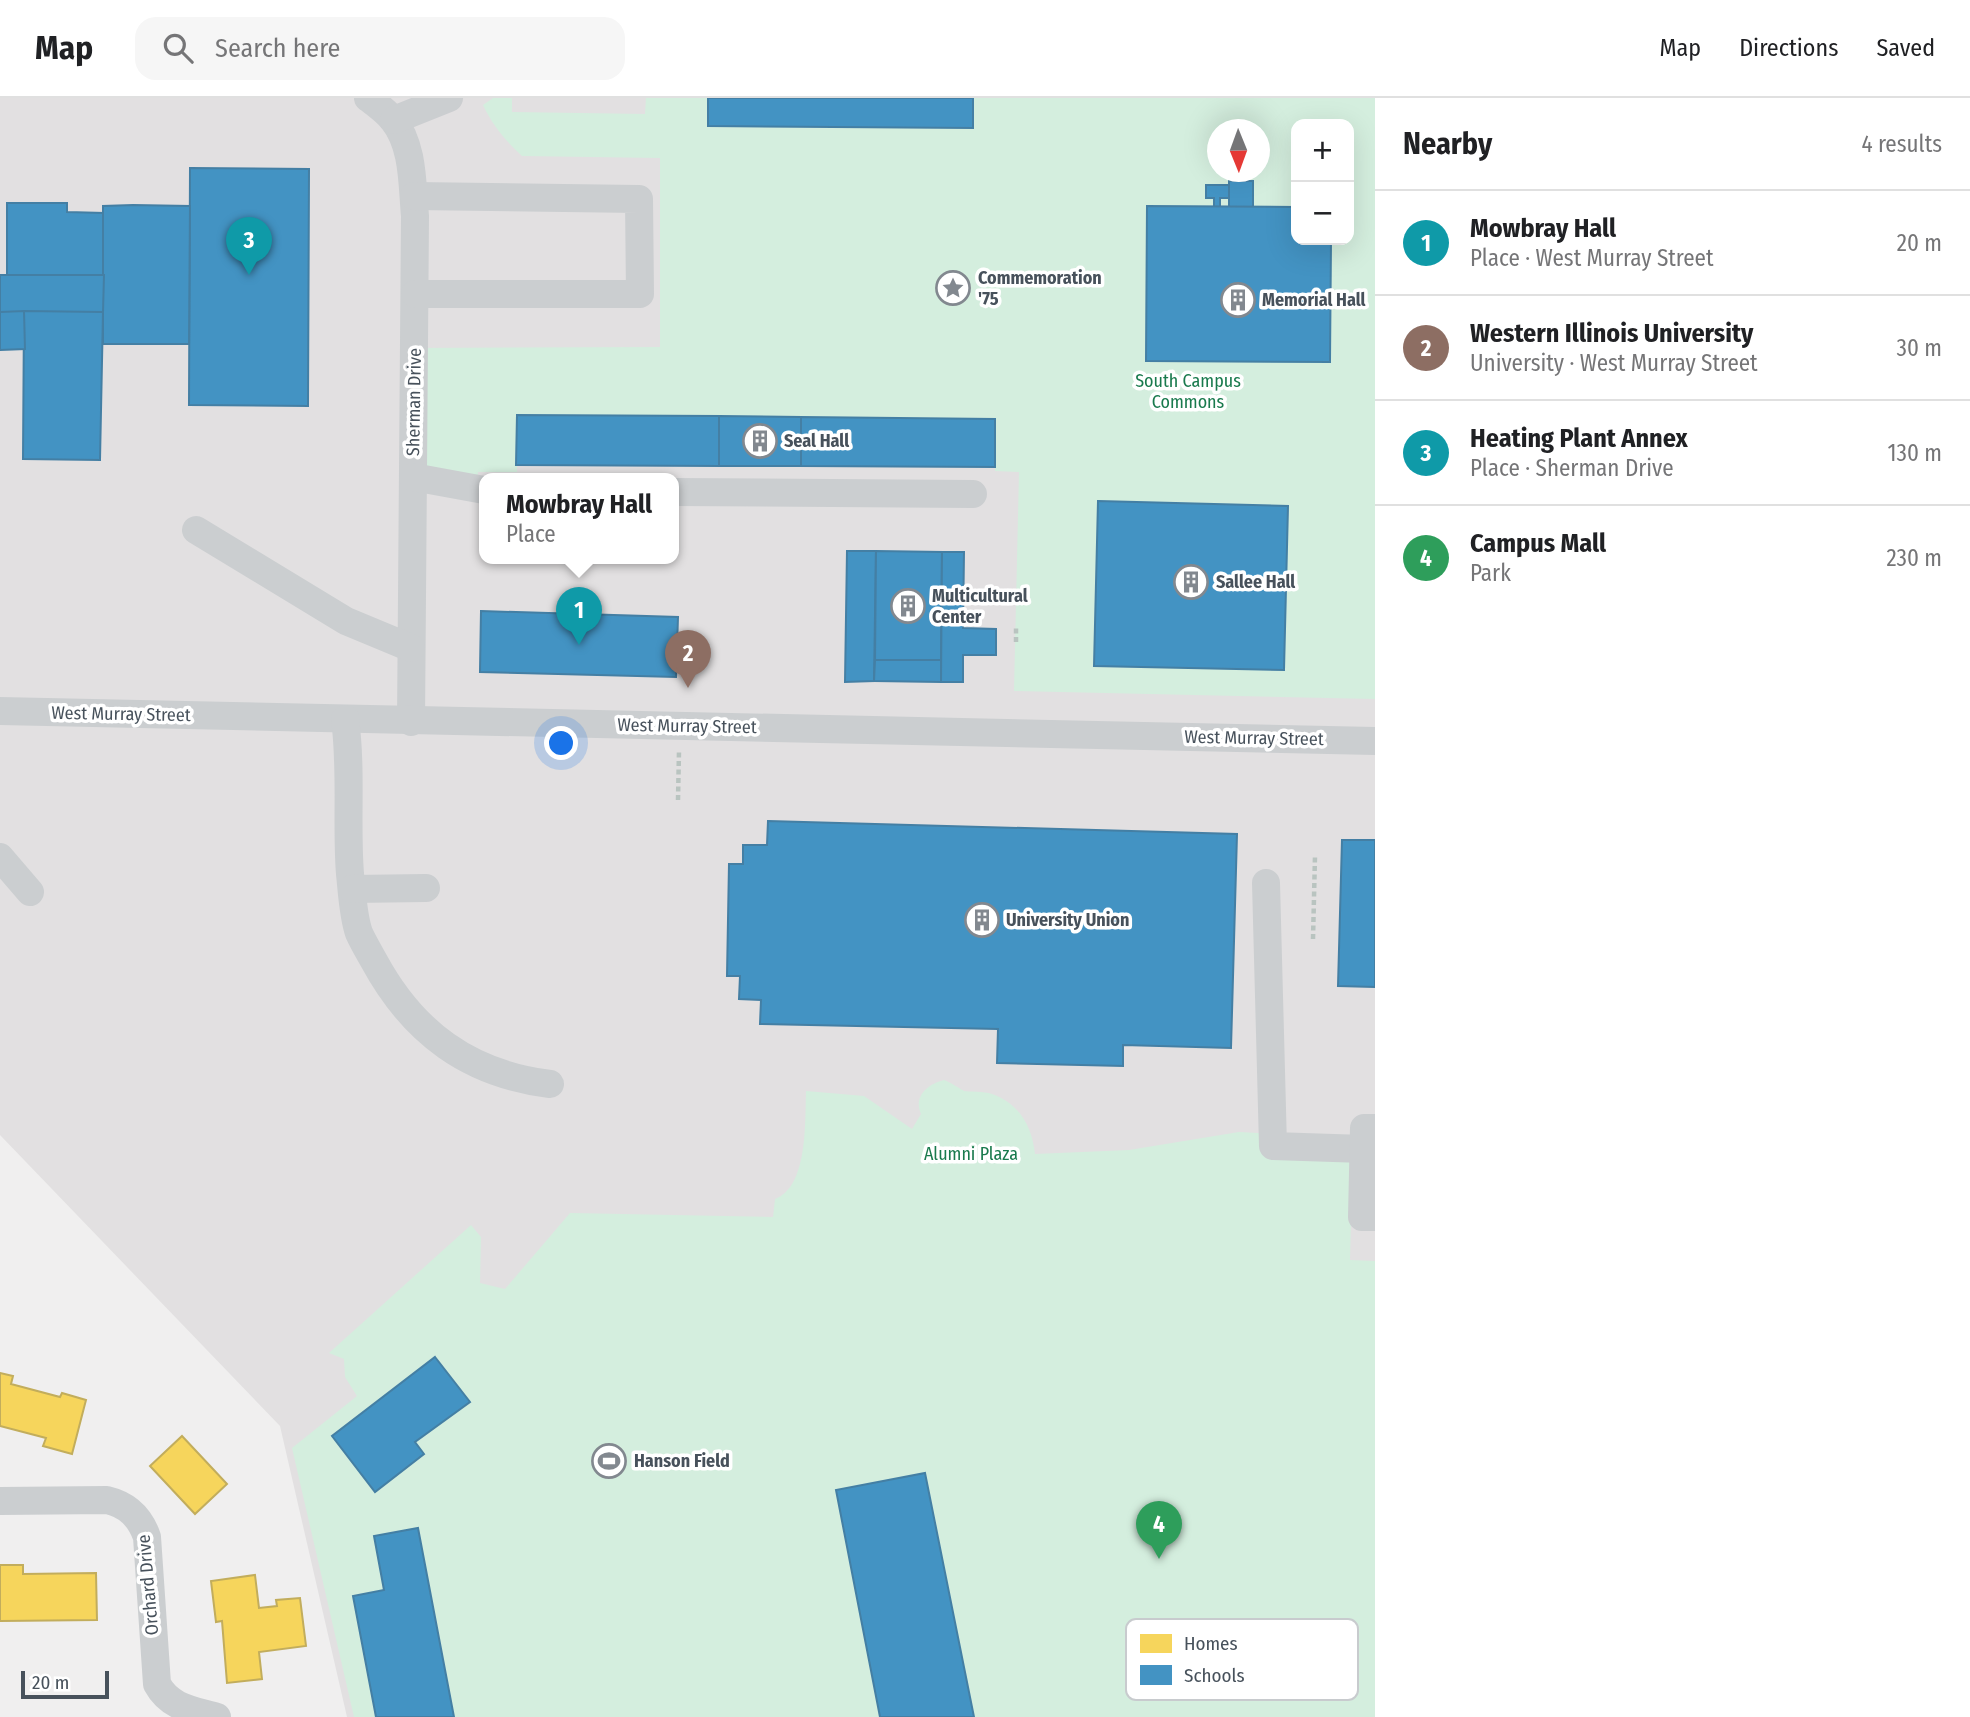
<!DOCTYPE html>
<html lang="en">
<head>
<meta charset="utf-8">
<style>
	body { margin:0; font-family:"Fira Sans Condensed",sans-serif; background:#f6f6f6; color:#202124 }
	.controls { position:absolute; right:21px; top:21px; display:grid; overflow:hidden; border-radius:14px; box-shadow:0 7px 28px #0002 }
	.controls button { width:63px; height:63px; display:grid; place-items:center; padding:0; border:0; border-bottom:2px solid #e0e0e0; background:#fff; color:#202124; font:35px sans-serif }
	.compass { position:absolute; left:1207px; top:21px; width:63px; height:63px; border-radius:50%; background:#fff; box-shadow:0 7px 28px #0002; rotate:179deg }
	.scale { position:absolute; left:21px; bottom:18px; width:88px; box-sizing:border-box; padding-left:7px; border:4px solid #47515b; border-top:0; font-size:19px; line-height:24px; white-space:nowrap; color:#47515b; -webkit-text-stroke:5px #fff; paint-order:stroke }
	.you { position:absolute; left:562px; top:646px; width:24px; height:24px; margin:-18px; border:5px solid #fff; border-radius:50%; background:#1a73e8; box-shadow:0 0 0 10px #1a73e833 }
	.badge { display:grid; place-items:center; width:46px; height:46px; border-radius:50%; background:#82888f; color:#fff; font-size:23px; font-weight:700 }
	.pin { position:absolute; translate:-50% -58px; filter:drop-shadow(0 2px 4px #0008) }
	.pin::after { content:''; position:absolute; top:37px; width:24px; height:21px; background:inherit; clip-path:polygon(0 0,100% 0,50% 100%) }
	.popup { position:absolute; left:479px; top:375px; width:200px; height:91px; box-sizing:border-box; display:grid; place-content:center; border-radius:14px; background:#fff; filter:drop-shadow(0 2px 5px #0005); font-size:23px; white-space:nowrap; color:#757577 }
	.popup b { font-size:26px; color:#202124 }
	.popup::after { content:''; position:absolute; left:50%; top:100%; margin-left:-14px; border:14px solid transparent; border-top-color:#fff }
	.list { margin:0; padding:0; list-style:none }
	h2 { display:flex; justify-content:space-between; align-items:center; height:91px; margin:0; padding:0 28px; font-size:30px }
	h2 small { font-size:23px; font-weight:400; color:#757577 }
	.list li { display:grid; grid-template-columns:46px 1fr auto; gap:21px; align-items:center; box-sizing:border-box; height:105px; padding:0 28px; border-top:2px solid #e0e0e0 }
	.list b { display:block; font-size:26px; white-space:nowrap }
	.list p { margin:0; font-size:23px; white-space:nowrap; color:#757577 }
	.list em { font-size:23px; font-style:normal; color:#757577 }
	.icon { flex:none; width:38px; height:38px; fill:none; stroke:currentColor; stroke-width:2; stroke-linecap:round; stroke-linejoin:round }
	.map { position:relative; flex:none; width:1375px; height:1619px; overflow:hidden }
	header { display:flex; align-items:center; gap:42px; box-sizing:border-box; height:98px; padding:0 35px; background:#fff; border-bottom:2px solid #e0e0e0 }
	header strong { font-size:33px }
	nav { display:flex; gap:38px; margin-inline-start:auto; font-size:24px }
	.search { width:490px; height:63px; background:#f6f6f6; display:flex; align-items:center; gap:18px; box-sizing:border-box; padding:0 24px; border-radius:21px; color:#757577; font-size:26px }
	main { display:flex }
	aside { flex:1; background:#fff }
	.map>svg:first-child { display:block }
	.education { fill:#e2e0e1; fill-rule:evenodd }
	.green { fill:#d4eede; fill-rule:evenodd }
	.homes { fill:#f6d55c; stroke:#c2ad5c; stroke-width:2 }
	.schools { fill:#4393c3; stroke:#447fa4; stroke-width:2 }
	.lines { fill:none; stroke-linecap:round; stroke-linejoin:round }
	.path { stroke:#b9c4c0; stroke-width:4.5; stroke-dasharray:5 3.5; stroke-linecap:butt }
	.minor { stroke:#cbced0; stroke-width:28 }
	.labels { text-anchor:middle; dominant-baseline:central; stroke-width:7; stroke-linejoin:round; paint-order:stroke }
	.poi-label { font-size:18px; font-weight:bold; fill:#47515b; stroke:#fff; text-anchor:start }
	.park-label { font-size:18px; fill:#197a4d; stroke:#fff }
	.street-label { font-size:18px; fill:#47515b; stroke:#fff }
	.key { fill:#fff; stroke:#c8cbce; stroke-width:2 }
	.key-label { font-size:19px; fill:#47515b }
</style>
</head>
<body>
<header>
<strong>Map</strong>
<div class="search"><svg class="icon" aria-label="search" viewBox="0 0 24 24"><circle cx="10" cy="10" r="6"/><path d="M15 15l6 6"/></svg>Search here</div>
<nav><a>Map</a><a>Directions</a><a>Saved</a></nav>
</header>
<main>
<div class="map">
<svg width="1375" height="1619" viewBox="0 0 1375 1619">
	<rect width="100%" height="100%" fill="#f0efef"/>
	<path class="education" d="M0,0H1375V1619H347L280,1328L0,1037ZM1296,26H1349V142H1296ZM1218,32H1260V74H1218ZM484,381H674V461H484Z"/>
	<g class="green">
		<path d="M493,0H512V14L645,16L646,0H1375V601L1014,593L1019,374L995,373V321L517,317V374H478L476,390L413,379L415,250L660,249V60L522,58C505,42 493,28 483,7ZM1296,26H1349V142H1296ZM1218,32H1260V74H1218Z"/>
		<path d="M944,982C950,984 962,992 964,993C969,994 984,993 992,996C1020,1006 1032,1029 1035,1056L1129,1052L1239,1034L1353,1040L1350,1162L1375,1163V1619H354L292,1350L357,1298L345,1279L344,1261L329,1255L471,1127L481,1139L480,1185L505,1191L570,1115L773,1119L775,1101C808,1089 805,1024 806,993L864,998L912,1031L921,1016C913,998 928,986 944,982Z"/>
	</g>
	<g class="homes">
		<path d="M0,1275L13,1278L11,1286L60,1299L62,1295L86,1302L72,1356L43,1348L46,1340L0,1328Z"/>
		<path d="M182,1338L227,1386L195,1416L150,1368Z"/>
		<path d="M0,1467H23V1476L96,1475L97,1522L0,1523Z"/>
		<path d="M255,1477L259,1510L277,1508L276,1502L300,1500L306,1548L259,1554L262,1581L227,1585L222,1523L216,1524L211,1483Z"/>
	</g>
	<g class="schools">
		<path d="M708,0H973V30L708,28Z"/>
		<path d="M190,70L309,71L308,308L189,307Z"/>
		<rect x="1229" y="83" width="24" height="26"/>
		<path d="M1206,87H1229V100H1220V109H1214V100H1206Z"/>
		<path d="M7,105H67V114L104,115V177H7Z"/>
		<path d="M133,107L190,108L189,246H103V108Z"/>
		<path d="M1147,108L1296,109V142H1331L1330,264L1146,263Z"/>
		<path d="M0,177H104L103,214H0Z"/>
		<path d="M24,213L103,214L100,362L23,361Z"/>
		<path d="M24,213L25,251L0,252V214Z"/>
		<path d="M517,317L719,318V368L516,367Z"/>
		<path d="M719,318L801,319V368H719Z"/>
		<path d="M801,319L995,321V369L801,368Z"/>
		<path d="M1098,403L1288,408L1284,572L1094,568Z"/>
		<path d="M847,453H876L874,583L845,584Z"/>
		<path d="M876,453L942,454L941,562H875Z"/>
		<path d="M942,454H964L963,530L996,531V557H963V584H941Z"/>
		<path d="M481,513L678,519L676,579L480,574Z"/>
		<path d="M875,562H941V584L874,583Z"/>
		<path d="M768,723L1237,736L1231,950L1123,947V968L997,965L998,931L760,926L761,902L739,901L740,878H727L729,766H743V747H767Z"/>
		<path d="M1342,742H1375V889L1338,888Z"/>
		<path d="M435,1259L470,1304L415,1344L424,1356L375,1394L332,1338Z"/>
		<path d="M925,1375L974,1619H880L836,1392Z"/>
		<path d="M418,1430L454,1619H376L353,1498L384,1492L374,1438Z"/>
	</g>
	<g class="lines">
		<g class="path">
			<path d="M1016,544V528"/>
			<path d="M678,702L679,653"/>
			<path d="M1313,841L1315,758"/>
		</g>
		<g class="minor">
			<path d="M368,0C376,6 387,14 393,22C414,48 412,87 415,118L411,624"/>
			<path d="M394,22L449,0"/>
			<path d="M414,98L639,101L640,196H415"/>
			<path d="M413,379L484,392"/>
			<path d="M674,394L973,396"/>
			<path d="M196,432L346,523L411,550"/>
			<path d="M0,613L1375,643"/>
			<path d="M345,621C352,673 346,725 350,776C352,794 353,818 359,835C363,844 369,854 374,863C413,935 469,976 550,986"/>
			<path d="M0,759L30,794"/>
			<path d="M1266,785L1273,1048L1364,1051"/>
			<path d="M352,791L426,790"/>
			<path d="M1375,1030H1364L1362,1119H1375"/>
			<path d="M0,1403L107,1402C128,1407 140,1419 147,1439L157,1586C170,1610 193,1612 217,1619"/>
		</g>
	</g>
	<defs>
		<g id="sight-ring" transform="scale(1.75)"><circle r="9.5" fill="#fff" stroke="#82888f" stroke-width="1.5"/><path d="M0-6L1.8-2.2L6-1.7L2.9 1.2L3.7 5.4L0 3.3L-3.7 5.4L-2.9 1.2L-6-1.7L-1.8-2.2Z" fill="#82888f"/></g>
		<g id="building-ring" transform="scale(1.75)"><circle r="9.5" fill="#fff" stroke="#82888f" stroke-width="1.5"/><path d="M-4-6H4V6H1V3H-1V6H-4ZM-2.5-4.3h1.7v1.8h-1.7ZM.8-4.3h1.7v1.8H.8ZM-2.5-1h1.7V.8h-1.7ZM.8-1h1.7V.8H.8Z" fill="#82888f"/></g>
		<g id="stadium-ring" transform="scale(1.75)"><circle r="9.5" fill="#fff" stroke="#82888f" stroke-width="1.5"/><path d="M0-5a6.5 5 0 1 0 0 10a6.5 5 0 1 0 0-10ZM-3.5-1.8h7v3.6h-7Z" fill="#82888f"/></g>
	</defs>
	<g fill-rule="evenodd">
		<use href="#sight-ring" x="953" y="190"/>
		<use href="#building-ring" x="1238" y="202"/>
		<use href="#building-ring" x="760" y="343"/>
		<use href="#building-ring" x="1191" y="484"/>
		<use href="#building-ring" x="908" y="508"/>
		<use href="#building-ring" x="982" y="822"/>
		<use href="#stadium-ring" x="609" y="1363"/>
	</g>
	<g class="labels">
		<g class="poi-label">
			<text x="978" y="180">Commemoration<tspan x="978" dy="21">'75</tspan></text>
			<text x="1262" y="202">Memorial Hall</text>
			<text x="784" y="343">Seal Hall</text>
			<text x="1216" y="484">Sallee Hall</text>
			<text x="932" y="498">Multicultural<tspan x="932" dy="21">Center</tspan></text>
			<text x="1006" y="822">University Union</text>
			<text x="634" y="1363">Hanson Field</text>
		</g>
		<g class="park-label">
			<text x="1188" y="283">South Campus<tspan x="1188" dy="21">Commons</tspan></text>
			<text x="971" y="1056">Alumni Plaza</text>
		</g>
		<g class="street-label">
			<text transform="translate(414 304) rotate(-89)">Sherman Drive</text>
			<text transform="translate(121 616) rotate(1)">West Murray Street</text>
			<text transform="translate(687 628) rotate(1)">West Murray Street</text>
			<text transform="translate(1254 640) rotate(1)">West Murray Street</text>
			<text transform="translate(148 1487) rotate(-95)">Orchard Drive</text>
		</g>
	</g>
	<rect x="1126" y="1521" width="232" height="81" rx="10" class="key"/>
	<rect x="1140" y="1536" width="32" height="19" fill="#f6d55c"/>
	<rect x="1140" y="1567" width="32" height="20" fill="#4393c3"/>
	<g class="key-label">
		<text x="1184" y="1552">Homes</text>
		<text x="1184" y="1584">Schools</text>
	</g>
</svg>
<div class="controls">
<button>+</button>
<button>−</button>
</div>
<svg class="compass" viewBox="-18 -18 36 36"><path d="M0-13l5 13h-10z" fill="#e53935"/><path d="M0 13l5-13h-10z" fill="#757577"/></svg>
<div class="scale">20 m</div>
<div class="you"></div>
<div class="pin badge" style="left:579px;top:547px;background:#0f9aa8">1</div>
<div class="popup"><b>Mowbray Hall</b>Place</div>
<div class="pin badge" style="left:688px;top:590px;background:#8d6e63">2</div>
<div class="pin badge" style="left:249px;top:177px;background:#0f9aa8">3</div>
<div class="pin badge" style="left:1159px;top:1461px;background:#2e9e5b">4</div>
</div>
<aside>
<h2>Nearby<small>4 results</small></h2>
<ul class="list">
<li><span class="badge" style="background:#0f9aa8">1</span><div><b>Mowbray Hall</b><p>Place · West Murray Street</p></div><em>20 m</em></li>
<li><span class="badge" style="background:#8d6e63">2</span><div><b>Western Illinois University</b><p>University · West Murray Street</p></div><em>30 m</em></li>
<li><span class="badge" style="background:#0f9aa8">3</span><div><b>Heating Plant Annex</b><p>Place · Sherman Drive</p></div><em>130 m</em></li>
<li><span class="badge" style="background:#2e9e5b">4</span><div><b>Campus Mall</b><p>Park</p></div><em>230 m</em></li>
</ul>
</aside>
</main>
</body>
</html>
